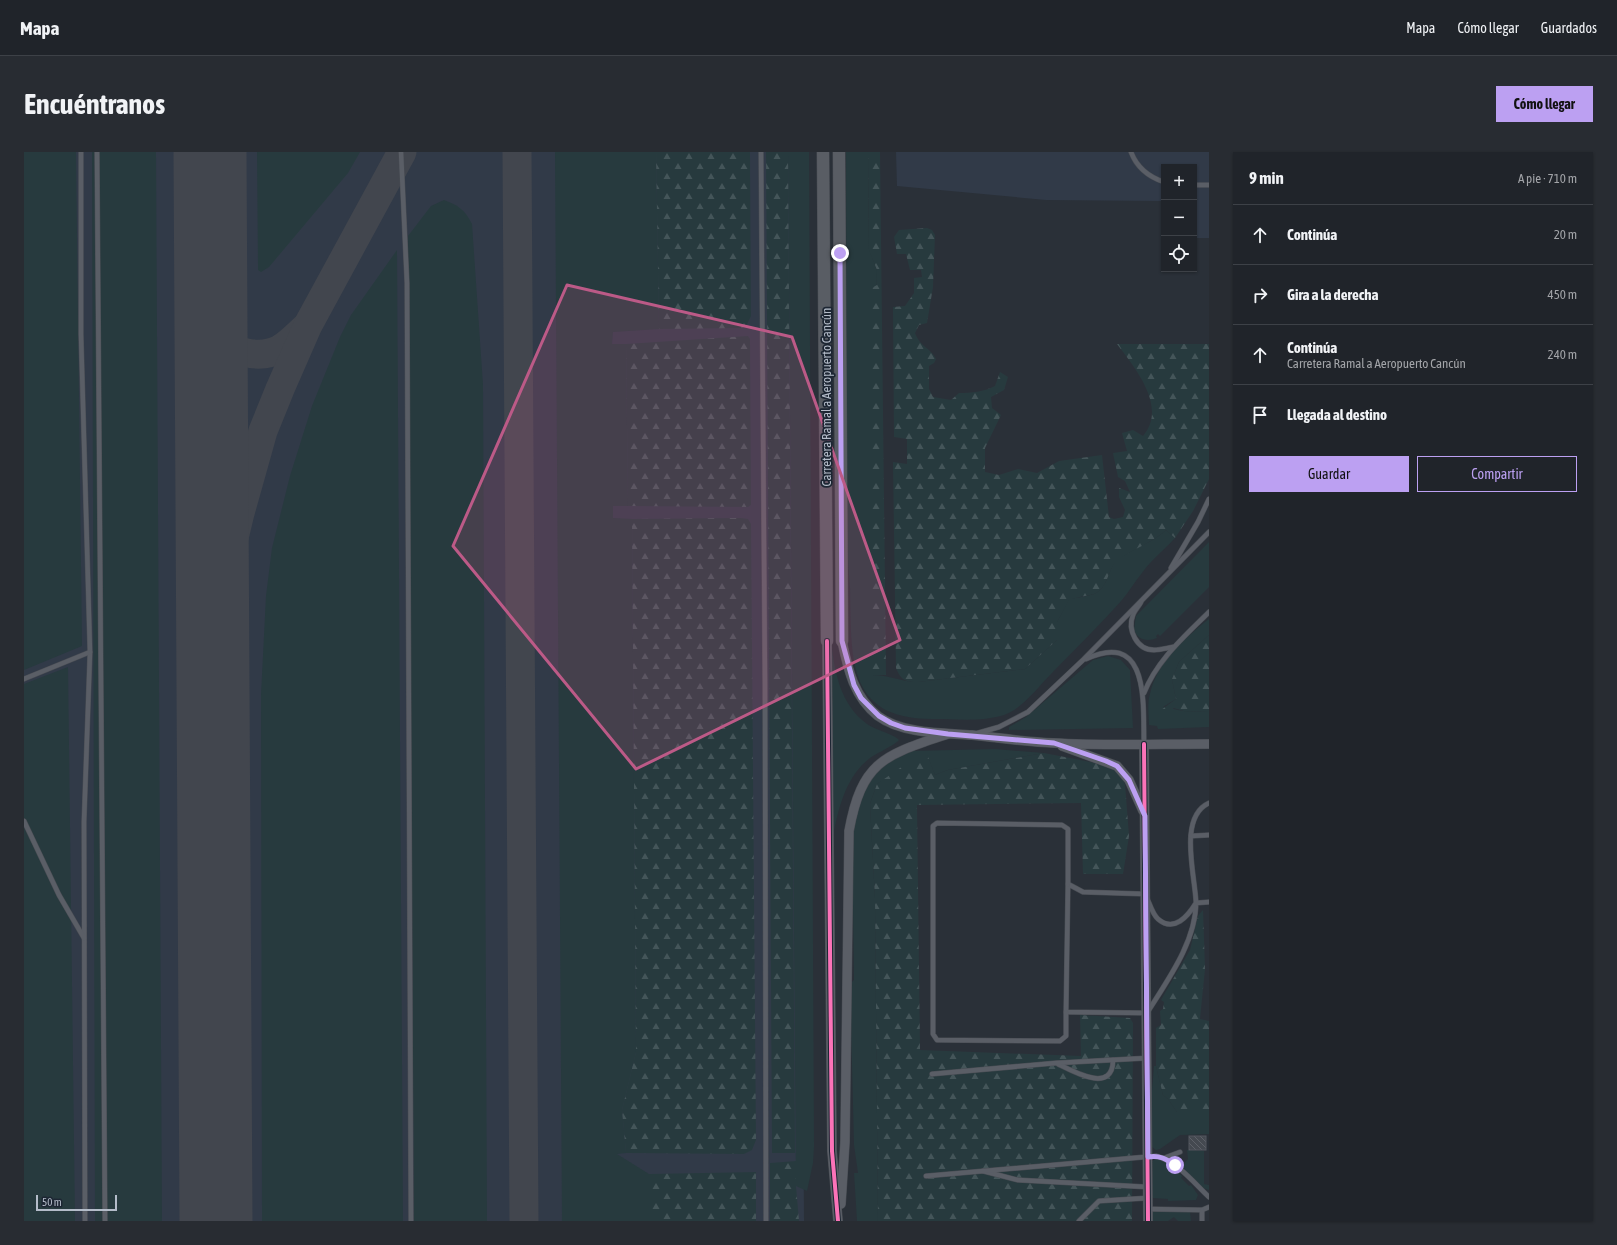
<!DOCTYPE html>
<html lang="es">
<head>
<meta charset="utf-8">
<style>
	body { margin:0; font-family:"Asap Condensed",sans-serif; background:#282c32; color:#f1f3f6 }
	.controls { position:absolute; right:12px; top:12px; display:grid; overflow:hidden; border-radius:0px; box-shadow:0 1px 3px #0004 }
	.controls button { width:36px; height:36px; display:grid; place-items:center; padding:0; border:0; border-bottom:1px solid #3d4147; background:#20242a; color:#f1f3f6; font:20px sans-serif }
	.scale { position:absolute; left:12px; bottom:10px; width:81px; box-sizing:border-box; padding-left:4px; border:2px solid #b4bcc9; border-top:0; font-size:11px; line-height:14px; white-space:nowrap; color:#b4bcc9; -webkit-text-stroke:3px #1d2633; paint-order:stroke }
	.stop { position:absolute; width:12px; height:12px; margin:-9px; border:3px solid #bca0f2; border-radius:50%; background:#fff }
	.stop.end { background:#bca0f2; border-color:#fff; box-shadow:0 1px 4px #0008 }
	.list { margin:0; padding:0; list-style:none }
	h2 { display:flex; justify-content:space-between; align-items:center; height:52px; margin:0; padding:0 16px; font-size:17px }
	h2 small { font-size:13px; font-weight:400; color:#a2a4a8 }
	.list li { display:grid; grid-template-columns:26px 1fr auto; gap:12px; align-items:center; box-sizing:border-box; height:60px; padding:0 16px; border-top:1px solid #3d4147 }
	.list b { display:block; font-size:15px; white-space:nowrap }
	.list p { margin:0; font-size:13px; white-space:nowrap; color:#a2a4a8 }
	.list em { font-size:13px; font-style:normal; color:#a2a4a8 }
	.actions { display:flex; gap:8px; padding:12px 16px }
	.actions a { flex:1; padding:9px 0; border:1px solid #bca0f2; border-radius:0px; text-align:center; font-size:14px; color:#bca0f2 }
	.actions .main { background:#bca0f2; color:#111 }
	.icon { flex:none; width:22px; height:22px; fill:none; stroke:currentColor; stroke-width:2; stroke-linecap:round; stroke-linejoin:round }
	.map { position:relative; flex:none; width:1185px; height:1069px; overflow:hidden; border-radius:0px }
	header { display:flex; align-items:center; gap:24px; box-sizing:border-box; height:56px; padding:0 20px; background:#20242a; border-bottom:1px solid #3d4147 }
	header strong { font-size:19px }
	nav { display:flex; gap:22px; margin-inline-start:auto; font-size:14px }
	.intro { display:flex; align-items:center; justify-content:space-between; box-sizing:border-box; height:96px; padding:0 24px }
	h1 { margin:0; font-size:28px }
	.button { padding:10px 18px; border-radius:0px; background:#bca0f2; color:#111; font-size:14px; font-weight:700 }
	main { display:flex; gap:24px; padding:0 24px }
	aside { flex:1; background:#20242a; border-radius:0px; box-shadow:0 1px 3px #0004 }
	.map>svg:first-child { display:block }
	.airport { fill:#313a48 }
	.green { fill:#273a3e }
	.forest { fill:url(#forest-firs) }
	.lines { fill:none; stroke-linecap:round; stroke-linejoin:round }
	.taxiway { stroke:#42464e; stroke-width:29 }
	.runway { stroke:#42464e; stroke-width:73 }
	.building { fill:url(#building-back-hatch); stroke:#52575f }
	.service-casing { stroke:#484c53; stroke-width:5.5 }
	.minor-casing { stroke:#484c53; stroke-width:10 }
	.secondary-casing { stroke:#484c53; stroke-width:13 }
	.service { stroke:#5a5e66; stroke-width:4.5 }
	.minor { stroke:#5a5e66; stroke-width:9 }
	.secondary { stroke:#595d64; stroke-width:12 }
	.cycleway-casing { stroke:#1d2633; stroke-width:6 }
	.cycleway { stroke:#fb73b8; stroke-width:4 }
	.route { stroke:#bca0f2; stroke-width:5 }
	.marked { fill:#bc5a87; fill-opacity:0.2; stroke:#bc5a87; stroke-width:3; stroke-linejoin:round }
	.labels { text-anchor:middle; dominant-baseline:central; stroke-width:3.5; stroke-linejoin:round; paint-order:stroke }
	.street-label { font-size:13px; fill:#b4bcc9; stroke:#1d2633 }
</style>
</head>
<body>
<header>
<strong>Mapa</strong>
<nav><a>Mapa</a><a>Cómo llegar</a><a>Guardados</a></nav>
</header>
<div class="intro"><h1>Encuéntranos</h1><a class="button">Cómo llegar</a></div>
<main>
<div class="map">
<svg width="1185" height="1069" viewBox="0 0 1185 1069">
	<defs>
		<pattern id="forest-firs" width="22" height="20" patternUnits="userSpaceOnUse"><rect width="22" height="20" fill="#273a3e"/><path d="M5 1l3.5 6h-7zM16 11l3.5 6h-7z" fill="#445559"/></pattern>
		<pattern id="building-back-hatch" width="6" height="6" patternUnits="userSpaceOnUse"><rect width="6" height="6" fill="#444950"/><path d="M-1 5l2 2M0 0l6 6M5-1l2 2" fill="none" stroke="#5d6168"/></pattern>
	</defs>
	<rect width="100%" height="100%" fill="#2a3038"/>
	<g class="airport">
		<path d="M0,0H772L780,1069H0Z"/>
		<path d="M872,0H1185V86H1170V15H1140V49L1022,48L873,34Z"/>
	</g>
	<g class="green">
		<path d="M0,0H52L58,494L0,518Z"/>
		<path d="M68,0H132L138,1069H71Z"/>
		<path d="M233,0H336L324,21L245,115L237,120L234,118V112Z"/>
		<path d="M531,0H632L635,177L589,180L588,192H602L604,354H589V366L608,367L612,900L598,958L602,1001L593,1002L625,1022V1069H538Z"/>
		<path d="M764,0H785L790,995L789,1011L783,1039L772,1034Z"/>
		<path d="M822,0H844L845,97L853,118L848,523C865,523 878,530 894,530L1001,517L1033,488V470L1045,447C1051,446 1070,443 1072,441C1085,434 1084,415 1094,407C1110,396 1128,391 1142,378L1151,386C1140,398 1127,408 1118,421C1111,429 1105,440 1098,448C1076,473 1051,497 1027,522C1014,535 998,557 980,563C958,570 933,567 910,567C820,568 828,503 826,436C825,423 824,410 823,397Z"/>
		<path d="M420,48C434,53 441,58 448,72L459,233L463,1069H390L384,84L407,54Z"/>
		<path d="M373,98L379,1069H238L237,543L242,444L248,396L266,324L288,254L316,185L327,163Z"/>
		<path d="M1185,390V435L1136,484L1134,482L1132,484L1133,486C1123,490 1113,488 1110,477L1112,464Z"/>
		<path d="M1185,467V483L1155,510L1148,527L1152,547L1139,555L1160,559L1185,560V575L1134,577L1133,574L1125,573C1125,563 1123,551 1126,542C1133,510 1161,486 1185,467Z"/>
		<path d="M807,490C811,521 816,552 843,572C850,577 871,583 875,588C871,593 853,601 846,606C822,624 814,657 809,685Z"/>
		<path d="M1084,504L1097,508L1106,518L1109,576L985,578V575L1002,565L1069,508Z"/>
		<path d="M44,515L51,1069H0V532Z"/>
		<path d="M971,597L1020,601L924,618L911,623L903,603L853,632L846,652L851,746L854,1069H833L830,1021H834L830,993L826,832L830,828L828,679L832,655L849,623L874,603L887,599Z"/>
		<path d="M1130,914H1132L1139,943L1144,947L1153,960H1185V982L1156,983L1136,997L1132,998L1128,995L1127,950Z"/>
		<path d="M1163,998L1180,999V1032L1185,1033V1038L1179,1036L1151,1008L1159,1013L1164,1007Z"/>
		<path d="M1134,1006L1142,1009L1158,1024L1157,1026L1165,1034L1167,1033L1174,1043L1172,1048L1144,1049V1047L1128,1046V1009Z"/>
		<path d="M1129,1057L1166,1060L1167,1069H1154L1150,1065L1144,1069H1129Z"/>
	</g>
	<g class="forest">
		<path d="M632,0H726L727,164L723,172L718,176L635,177Z"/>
		<path d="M742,0H764L771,1001H748Z"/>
		<path d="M844,0H856L862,523H848L846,137L853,133V118L845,98Z"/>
		<path d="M903,76L908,78L911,83L909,135L903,171L895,173L891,181C897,196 906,195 912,207L910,211L905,214V237L909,245L927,248L935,241C948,241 959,240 971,234L976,220L984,225L980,238L967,245L968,256L977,263L961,296V320L975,323L994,317L1013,321L1035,309L1078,303L1085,365L1090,367L1099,365L1101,358L1095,345V336L1106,340L1101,329L1094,325L1089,301L1103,299L1098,281L1109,278L1119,284C1144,255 1111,216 1093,192H1185V327L1169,359L1151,386L1142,378C1128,391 1110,396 1094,408C1084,415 1085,434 1072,441C1070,443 1051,445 1045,448L1033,470V488L1001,517L894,530C881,530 877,528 872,516L869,310L883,312V287L870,285L869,155L881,154L890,141V126L898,125L897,118H886L882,102H873L870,85L875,78Z"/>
		<path d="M724,184L726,187L727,353L724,355L604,354L602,192Z"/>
		<path d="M608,367L717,366L724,367L727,372L732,988L728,998L720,1002L602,1001L598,958L612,900Z"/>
		<path d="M1185,483V560L1160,559L1150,556L1138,566L1133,561L1152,547L1148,527L1155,510Z"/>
		<path d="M1020,601L1092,615L1101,632L1105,684L1099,722H1059L1057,651L893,653L896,898L1057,904L1056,863L1106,866L1109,871L1108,1069H854L851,746L846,652L853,632L886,609L903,602L911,623L924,618Z"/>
		<path d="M1179,758L1181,817L1176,867L1185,869V960H1153L1144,947L1139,943L1132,914V876L1137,873L1136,859L1139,857L1140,850L1137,848L1166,798L1174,764Z"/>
		<path d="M772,1009V1034L775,1069H746V1011Z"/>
		<path d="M732,1020V1069H625V1022Z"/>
	</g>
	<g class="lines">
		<g class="taxiway">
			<path d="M493,0L500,1069"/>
			<path d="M187,160C190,169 192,180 199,188C211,203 239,206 256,197C266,191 273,183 282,175"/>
			<path d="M189,474L216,361L239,279L256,237L284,173L378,0"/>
		</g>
		<path class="runway" d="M186,0L192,1069"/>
	</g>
	<rect class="building" x="1165" y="984" width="17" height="14"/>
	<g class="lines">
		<g class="service-casing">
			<g id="service">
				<path d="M57,0V182L66,500L60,670L61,1069"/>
				<path d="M73,0L81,1069"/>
				<path d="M377,0L383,131L387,1069"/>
				<path d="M737,0L741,533L742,1069"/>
				<path d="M1107,0C1113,16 1125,25 1140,30"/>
				<path d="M1170,33H1185"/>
				<path d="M1147,416L1174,370L1185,347"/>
				<path d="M1117,450C1115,454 1110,459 1109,463C1103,478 1113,498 1130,498C1136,498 1143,496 1149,495"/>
				<path d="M1062,507C1126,477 1119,553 1120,592"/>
				<path d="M0,527L66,500"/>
				<path d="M1120,541C1133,508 1160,485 1185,460"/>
				<path d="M954,581L975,575L1004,560L1059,508L1185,380"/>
				<path d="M1185,651C1154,665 1171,723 1172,750C1172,790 1143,829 1123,861L1042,860L1044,732L1059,740L1121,742C1125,749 1128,762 1134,767C1150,781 1164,764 1172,751L1185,750"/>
				<path d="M0,669L35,743L60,786"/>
				<path d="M1167,684L1185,683"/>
				<path d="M1042,860V884L1036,889L913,888L909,882V674L913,671L1038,673L1044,677V732"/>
				<path d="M1034,912C1050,920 1089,942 1089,908"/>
				<path d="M908,922L1032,911L1124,906"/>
				<path d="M1140,1006L1156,1000"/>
				<path d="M959,1019L994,1028L1124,1035"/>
				<path d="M902,1024L1132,1004C1153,1009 1170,1031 1185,1045"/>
				<path d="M1124,1057L1178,1058L1185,1055"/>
				<path d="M1055,1069L1075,1049L1124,1046"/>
				<path d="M1178,1069V1058"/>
			</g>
		</g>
		<g class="minor-casing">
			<g id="minor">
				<path d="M803,489L808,999L814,1069"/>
				<path d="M818,489C824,518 830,545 854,564C878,582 920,581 948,583C976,586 1003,590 1030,591C1081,594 1134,592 1185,592"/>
				<path d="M1120,592L1124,1069"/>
				<path d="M1038,594L1093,614L1105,628L1119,659"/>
				<path d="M817,1052L821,990L825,679C838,608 861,603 924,582"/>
			</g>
		</g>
		<g class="secondary-casing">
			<g id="secondary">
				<path d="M799,0L803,489"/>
				<path d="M815,0L818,489"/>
			</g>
		</g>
		<use href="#service" class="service"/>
		<use href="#minor" class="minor"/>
		<use href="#secondary" class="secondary"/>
		<g class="cycleway-casing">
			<g id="cycleway">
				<path d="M803,489L808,999L814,1069"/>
				<path d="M1120,592L1124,1069"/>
			</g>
		</g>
		<use href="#cycleway" class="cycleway"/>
	</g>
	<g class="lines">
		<path class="route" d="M816,101L818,489L830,533L837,546L855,564L867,571L881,576L924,582L1030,591L1082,609L1093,614L1105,628L1121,664L1124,1005C1136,1003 1142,1007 1151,1013"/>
	</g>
	<path class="marked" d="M543,133L768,185L876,488L612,617L429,394Z"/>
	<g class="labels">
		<g class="street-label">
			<text transform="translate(802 245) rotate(-90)">Carretera Ramal a Aeropuerto Cancún</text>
		</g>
	</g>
</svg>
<div class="controls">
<button>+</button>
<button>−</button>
<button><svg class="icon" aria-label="locate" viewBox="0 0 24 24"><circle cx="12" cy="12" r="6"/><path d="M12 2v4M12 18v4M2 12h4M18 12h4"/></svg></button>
</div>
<div class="scale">50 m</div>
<div class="stop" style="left:1151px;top:1013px"></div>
<div class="stop end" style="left:816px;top:101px"></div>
</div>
<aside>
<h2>9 min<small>A pie · 710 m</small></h2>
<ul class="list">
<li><svg class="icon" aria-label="ahead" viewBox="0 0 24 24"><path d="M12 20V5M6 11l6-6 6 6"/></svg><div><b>Continúa</b></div><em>20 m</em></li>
<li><svg class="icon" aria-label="right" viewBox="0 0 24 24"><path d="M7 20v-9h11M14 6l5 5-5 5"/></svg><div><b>Gira a la derecha</b></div><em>450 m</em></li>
<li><svg class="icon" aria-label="ahead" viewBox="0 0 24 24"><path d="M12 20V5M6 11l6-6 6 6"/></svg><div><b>Continúa</b><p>Carretera Ramal a Aeropuerto Cancún</p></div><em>240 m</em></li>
<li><svg class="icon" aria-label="arrive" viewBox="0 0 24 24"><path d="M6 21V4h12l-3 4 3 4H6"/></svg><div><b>Llegada al destino</b></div></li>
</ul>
<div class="actions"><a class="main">Guardar</a><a>Compartir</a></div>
</aside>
</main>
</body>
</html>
